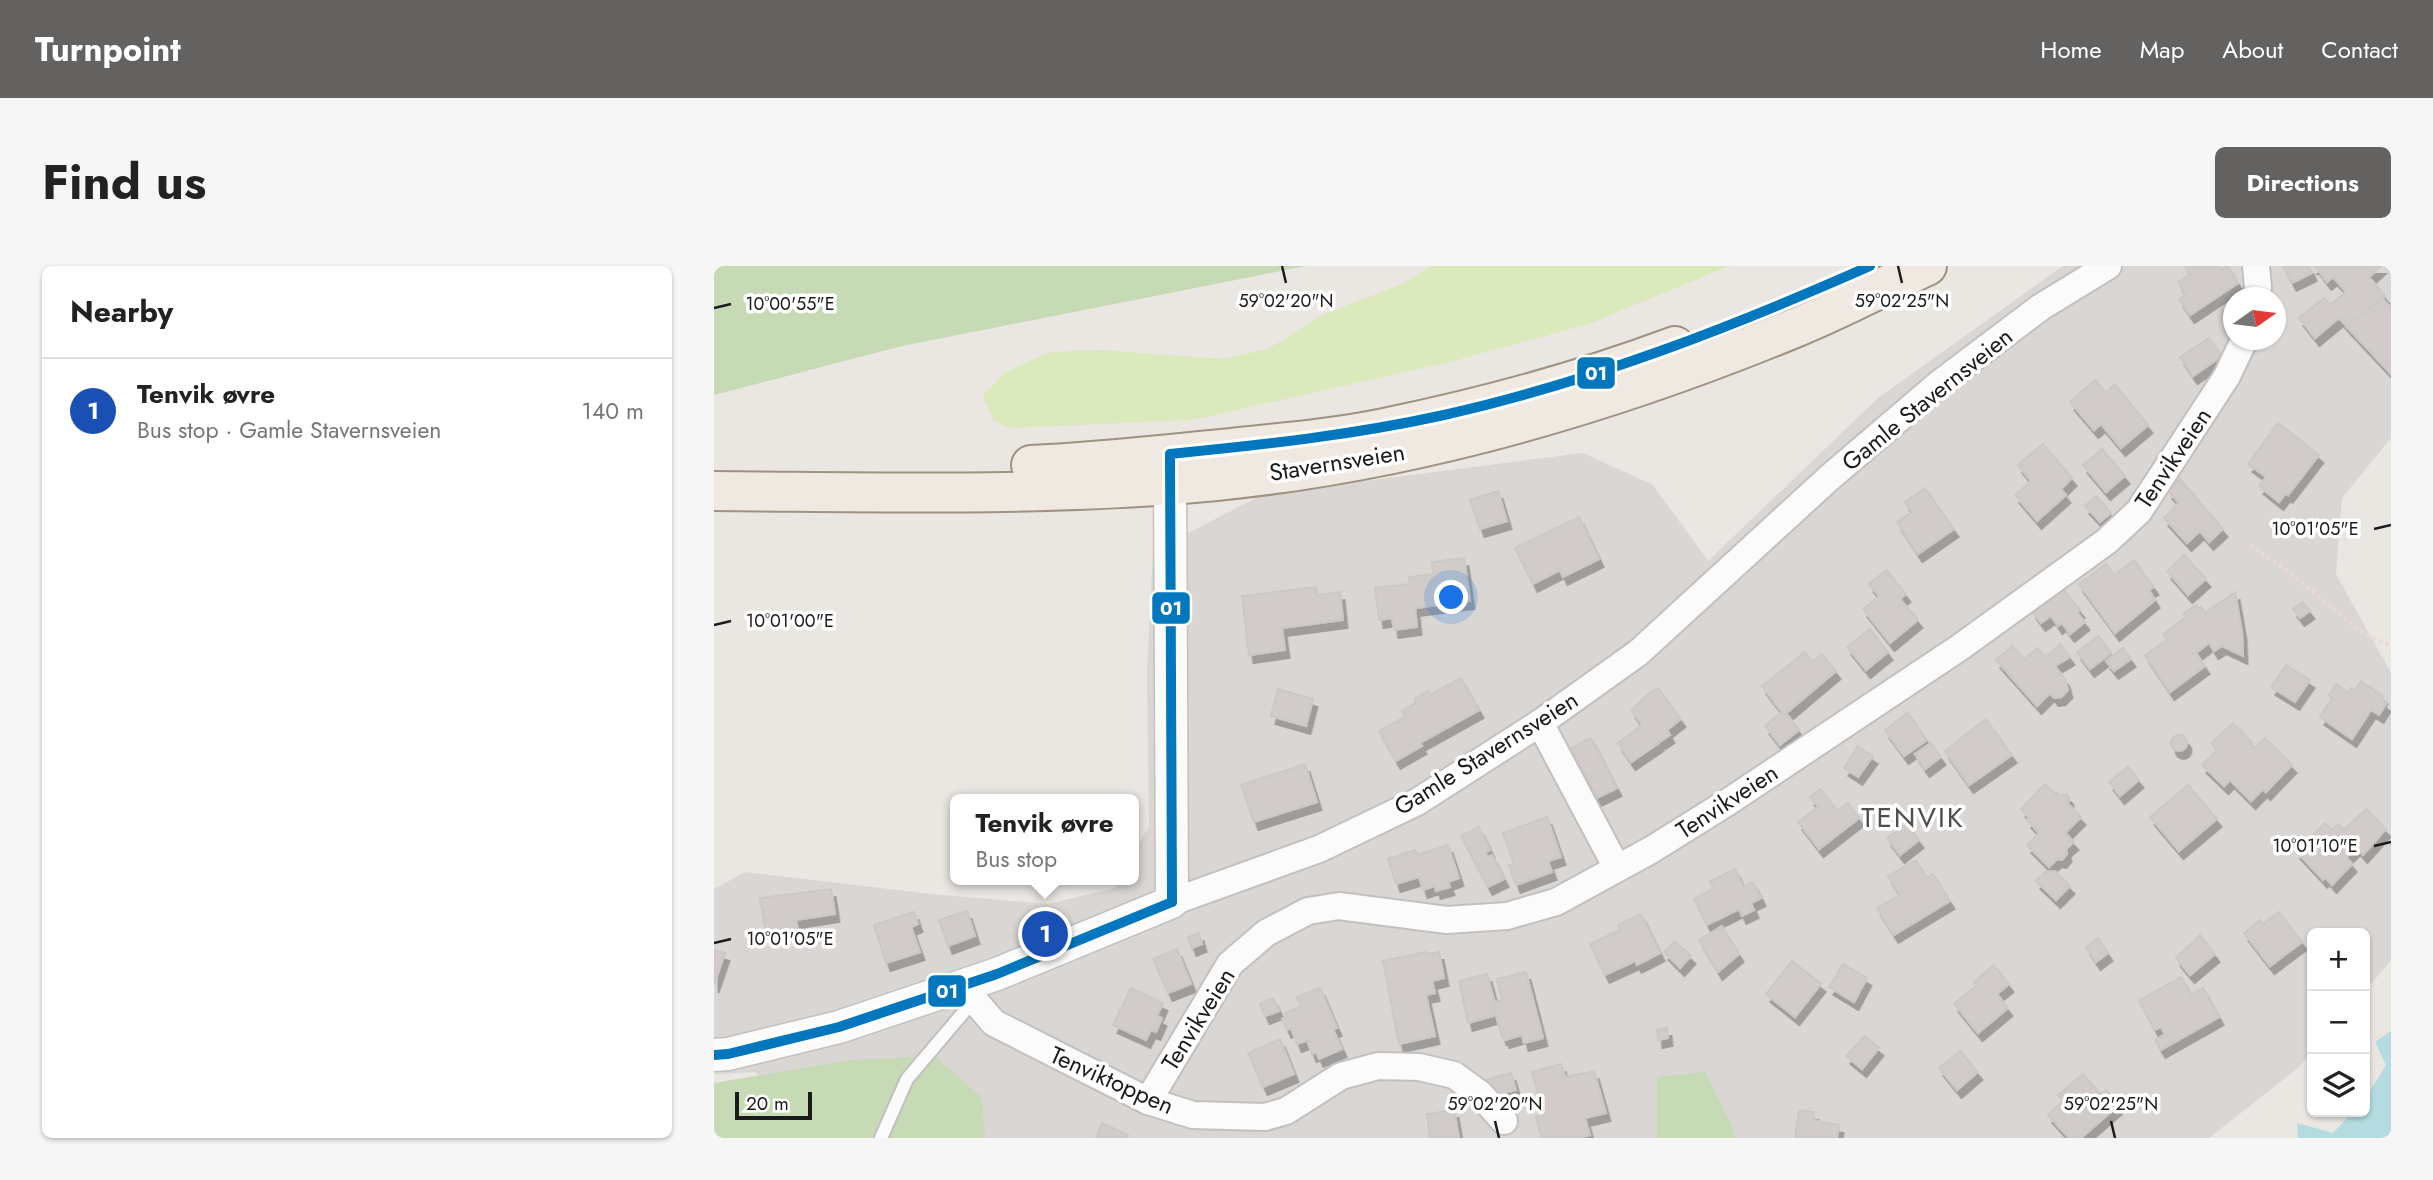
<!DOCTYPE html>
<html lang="en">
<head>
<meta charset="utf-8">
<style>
	body { margin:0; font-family:Jost,sans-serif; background:#f6f6f6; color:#222 }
	.controls { position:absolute; right:21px; bottom:21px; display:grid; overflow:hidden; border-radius:10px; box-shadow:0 2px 5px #0004 }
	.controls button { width:63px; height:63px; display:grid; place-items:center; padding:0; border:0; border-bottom:2px solid #e0e0e0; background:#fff; color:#222; font:35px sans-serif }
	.compass { position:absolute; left:1509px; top:21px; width:63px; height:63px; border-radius:50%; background:#fff; box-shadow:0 2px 5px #0004; rotate:76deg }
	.scale { position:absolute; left:21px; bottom:18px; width:77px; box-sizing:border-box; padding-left:7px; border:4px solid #1b1b1b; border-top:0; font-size:19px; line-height:24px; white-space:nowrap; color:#1b1b1b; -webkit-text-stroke:5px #fff; paint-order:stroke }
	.you { position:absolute; left:738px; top:332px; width:24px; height:24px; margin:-18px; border:5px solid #fff; border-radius:50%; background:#1a73e8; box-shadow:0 0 0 10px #1a73e833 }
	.badge { display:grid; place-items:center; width:46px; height:46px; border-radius:50%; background:#636261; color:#fff; font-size:23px; font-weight:700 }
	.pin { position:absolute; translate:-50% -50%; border:4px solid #fff; box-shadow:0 2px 7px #0006 }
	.popup { position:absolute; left:236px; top:528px; width:189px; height:91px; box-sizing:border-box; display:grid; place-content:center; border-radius:10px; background:#fff; filter:drop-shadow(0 2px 5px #0005); font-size:23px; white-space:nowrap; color:#767676 }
	.popup b { font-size:26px; color:#222 }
	.popup::after { content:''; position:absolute; left:50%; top:100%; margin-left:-14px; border:14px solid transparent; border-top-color:#fff }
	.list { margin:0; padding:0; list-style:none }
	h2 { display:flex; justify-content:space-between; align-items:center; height:91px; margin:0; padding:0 28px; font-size:30px }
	h2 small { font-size:23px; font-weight:400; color:#767676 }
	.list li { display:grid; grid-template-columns:46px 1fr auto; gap:21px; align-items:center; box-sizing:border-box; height:105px; padding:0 28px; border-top:2px solid #e0e0e0 }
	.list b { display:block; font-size:26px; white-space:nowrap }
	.list p { margin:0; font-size:23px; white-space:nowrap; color:#767676 }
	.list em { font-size:23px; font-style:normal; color:#767676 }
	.icon { flex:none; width:38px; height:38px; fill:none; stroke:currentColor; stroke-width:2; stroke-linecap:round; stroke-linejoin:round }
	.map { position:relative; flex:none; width:1677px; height:872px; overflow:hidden; border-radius:10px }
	header { display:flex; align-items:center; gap:42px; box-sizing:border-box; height:98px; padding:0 35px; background:#636261; color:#fff }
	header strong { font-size:33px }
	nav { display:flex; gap:38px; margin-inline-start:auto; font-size:24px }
	.intro { display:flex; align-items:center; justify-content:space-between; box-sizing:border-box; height:168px; padding:0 42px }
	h1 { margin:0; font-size:49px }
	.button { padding:18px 32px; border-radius:10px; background:#636261; color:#fff; font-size:24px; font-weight:700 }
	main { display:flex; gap:42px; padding:0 42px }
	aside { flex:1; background:#fff; border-radius:10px; box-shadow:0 2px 5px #0004 }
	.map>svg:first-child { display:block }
	.residential { fill:#d9d6d4; fill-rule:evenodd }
	.grass { fill:#daeabd }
	.forest { fill:#c6dab5 }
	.water { fill:#b3dbe0 }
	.building { fill:#d1ccc9; stroke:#cdc8c3; stroke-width:2; filter:url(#shadow) }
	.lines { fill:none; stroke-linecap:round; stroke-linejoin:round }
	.service-casing { stroke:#c2c1bf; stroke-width:16 }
	.minor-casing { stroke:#c2c1bf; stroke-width:30 }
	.tertiary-casing { stroke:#c2c1bf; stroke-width:35 }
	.primary-casing { stroke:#9f9280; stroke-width:42 }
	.path { stroke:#ead7d6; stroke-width:4.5; stroke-dasharray:3.5 3.5; stroke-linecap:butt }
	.service { stroke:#fcfbfb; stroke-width:12 }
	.minor { stroke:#fcfbfb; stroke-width:26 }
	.tertiary { stroke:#fcfbfb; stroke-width:32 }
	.primary { stroke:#f0e9e1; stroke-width:38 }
	.bus-1-casing { stroke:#fff; stroke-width:16 }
	.bus-1 { stroke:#0277bd; stroke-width:10 }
	.ticks { fill:none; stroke:#1b1b1b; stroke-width:2.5 }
	.labels { text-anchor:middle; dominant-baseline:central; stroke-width:7; stroke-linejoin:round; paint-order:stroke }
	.street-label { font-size:24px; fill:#1b1b1b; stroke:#fff }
	.quarter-label { font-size:28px; letter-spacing:2px; fill:#4e4e4e; stroke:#fff }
	.ticks-label { font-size:18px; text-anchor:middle; fill:#1b1b1b; stroke:#fff; stroke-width:7; stroke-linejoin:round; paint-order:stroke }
	.line-badge { stroke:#fff; stroke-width:2.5 }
	.badge-label { font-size:19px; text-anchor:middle; font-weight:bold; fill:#fff }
</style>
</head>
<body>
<header>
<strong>Turnpoint</strong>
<nav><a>Home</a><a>Map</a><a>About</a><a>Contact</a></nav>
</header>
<div class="intro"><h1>Find us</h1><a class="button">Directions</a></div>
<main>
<aside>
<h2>Nearby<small></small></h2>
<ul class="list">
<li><span class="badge" style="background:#1a4fb4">1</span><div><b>Tenvik øvre</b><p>Bus stop · Gamle Stavernsveien</p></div><em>140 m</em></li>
</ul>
</aside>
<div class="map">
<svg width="1677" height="872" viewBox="0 0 1677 872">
	<defs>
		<filter id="shadow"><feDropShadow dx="4.5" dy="8" stdDeviation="0" flood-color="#0004"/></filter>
	</defs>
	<rect width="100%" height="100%" fill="#eae6e2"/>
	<path class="residential" d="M1349,0H1677V172L1628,232L1622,308L1677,407V694L1651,725V667H1598V785L1585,801L1495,872H129L41,806L0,808V623L31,606L217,628L334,638L401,622L405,614H420V586L435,560L433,405L439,285L550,228L869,187L939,219L994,295L1164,132ZM1520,32H1562V74H1520Z"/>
	<path class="grass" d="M716,0H1015L875,58L732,97L478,154L298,162L280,155L269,130L291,106L336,86L386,84L509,93L554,83L608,49L690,17Z"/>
	<g class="forest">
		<path d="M0,0H592L188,80L0,129Z"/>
		<path d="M221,790L268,832L271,872H0V817L136,794Z"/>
		<path d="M991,806L1020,865L1021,872H943V811Z"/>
	</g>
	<path class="water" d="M1677,765V872H1584L1583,857L1619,867L1639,846H1651V833L1672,799L1661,776Z"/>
	<g class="building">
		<path d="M1471,0H1505L1507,3L1514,0L1524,17L1476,49L1465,33L1472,29L1464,16L1476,8Z"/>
		<path d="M1569,0H1595L1598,7L1578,17Z"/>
		<path d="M1598,0H1667L1655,11L1671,30L1633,61L1625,52L1601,72L1585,52L1610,32L1616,39L1632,26L1619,11L1613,16L1601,0Z"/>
		<path d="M1668,32L1677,42V108L1633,61Z"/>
		<path d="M1495,72L1508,90L1479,110L1466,91Z"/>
		<path d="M1381,114L1392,127L1401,118L1434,159L1407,182L1387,158L1380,164L1356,136Z"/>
		<path d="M1564,157L1605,189L1574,229L1572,227L1565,236L1545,220L1552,211L1534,198Z"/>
		<path d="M1329,178L1358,212L1347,223L1352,229L1323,255L1301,229L1317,215L1304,199Z"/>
		<path d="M1388,183L1411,210L1392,226L1369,199Z"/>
		<path d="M1466,213L1509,263L1495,276L1486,265L1473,277L1450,252L1465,237L1454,225Z"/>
		<path d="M1211,222L1240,263L1204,288L1183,256L1198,246L1191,236Z"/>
		<path d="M784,225L793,255L766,263L756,234Z"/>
		<path d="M1382,230L1397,247L1386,256L1371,240Z"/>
		<path d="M865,251L885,293L849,311L846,304L819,318L801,282Z"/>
		<path d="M1470,289L1492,313L1474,329L1453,305Z"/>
		<path d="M750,292L756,335L701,342L703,361L680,364L678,352L665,354L661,322L696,318L695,311L720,308L718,296Z"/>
		<path d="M1420,294L1440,321L1435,324L1441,334L1401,367L1365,318L1392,298L1400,309Z"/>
		<path d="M1173,304L1192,328L1186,333L1204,354L1176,377L1149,343L1165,330L1155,318Z"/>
		<path d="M602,321L603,329L626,326L629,354L568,362L571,384L535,389L528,330Z"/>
		<path d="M1349,323L1366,344L1363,346L1371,356L1356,368L1348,357L1344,360L1337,350L1327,357L1318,345Z"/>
		<path d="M1521,326L1528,366L1529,390L1508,380L1500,385L1495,377L1482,387L1491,400L1456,426L1431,389L1453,374L1449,368L1472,351L1469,348L1482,339L1484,342L1487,341L1491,347Z"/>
		<path d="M1589,336L1596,345L1586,352L1579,343Z"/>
		<path d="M1156,363L1174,386L1152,404L1133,381Z"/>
		<path d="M1385,370L1397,387L1376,403L1363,386Z"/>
		<path d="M1346,378L1356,391L1341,400L1351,413L1354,424L1347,431L1340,432L1336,427L1323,440L1282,394L1298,380L1311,393L1323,382L1332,391Z"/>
		<path d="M1409,382L1417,393L1400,405L1392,395Z"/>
		<path d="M1091,386L1098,396L1108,388L1122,405L1070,449L1048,420Z"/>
		<path d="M1572,399L1596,414L1581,436L1557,421Z"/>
		<path d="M747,412L765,444L706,477L708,480L682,495L665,465L691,451L688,445L702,437L701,433L714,425L716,429Z"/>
		<path d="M1647,415L1669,430L1667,434L1672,438L1665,449L1657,444L1638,473L1606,451L1618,432L1615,429L1622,418L1634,427L1637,422L1641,425Z"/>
		<path d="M564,423L599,433L592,460L557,450Z"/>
		<path d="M945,423L967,453L953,464L956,469L947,475L942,472L945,477L917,496L904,477L928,459L917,444L938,425Z"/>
		<path d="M1068,446L1070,449L1072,447L1085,464L1066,479L1051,460Z"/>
		<path d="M1194,447L1213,474L1190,490L1171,464Z"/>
		<path d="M1272,453L1298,489L1255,519L1231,485Z"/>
		<path d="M1519,457L1538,476L1536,478L1540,482L1551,472L1578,499L1552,526L1549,523L1537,535L1516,514L1510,520L1488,499L1503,484L1498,478L1500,475Z"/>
		<circle cx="1465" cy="477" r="8"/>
		<path d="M877,472L903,522L883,532L857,482Z"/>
		<path d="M1217,477L1227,491L1211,503L1201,488Z"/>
		<path d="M1144,480L1159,490L1144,511L1130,502Z"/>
		<path d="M591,498L603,536L540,556L527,519Z"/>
		<path d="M1414,501L1425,514L1406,530L1395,516Z"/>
		<path d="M1331,518L1341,528L1342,526L1345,529L1352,528L1355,531L1354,538L1367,551L1351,567L1360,576L1352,583L1353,588L1348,594L1343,593L1335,601L1313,579L1325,567L1313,554L1315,552L1307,543Z"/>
		<path d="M1474,519L1503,553L1465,585L1436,551Z"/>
		<path d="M1107,523L1123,545L1134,537L1145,552L1105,583L1084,556L1104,541L1096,531Z"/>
		<path d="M1652,543L1672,563L1649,589L1642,581L1632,591L1638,598L1618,619L1611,611L1609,614L1582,585L1611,557L1618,564L1624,558L1630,564Z"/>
		<path d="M833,551L847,591L834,595L838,606L802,619L795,599L800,598L789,567Z"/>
		<path d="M1193,558L1205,574L1186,589L1173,572Z"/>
		<path d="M765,561L776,584L771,587L774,591L778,589L790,613L774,621L747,570Z"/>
		<path d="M734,579L745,612L734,616L736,621L722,625L721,620L709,624L705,611L682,618L674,593L701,584L703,589Z"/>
		<path d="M1202,594L1213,612L1219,608L1236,635L1180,669L1163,642L1186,629L1174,610Z"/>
		<path d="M1021,603L1029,621L1039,616L1047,632L1037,637L1040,644L1028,650L1025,643L993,659L980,633L999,623L996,616Z"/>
		<path d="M1341,605L1356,620L1342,634L1322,615L1331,606Z"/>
		<path d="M117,623L121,648L82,654L84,664L52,669L46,632Z"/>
		<path d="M253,645L261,670L234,680L225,654Z"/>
		<path d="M200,646L204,658L197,661L206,686L172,697L160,659Z"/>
		<path d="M1565,646L1588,676L1556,700L1530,667L1546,654L1549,658Z"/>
		<path d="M927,648L946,687L923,699L921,695L891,709L876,678L906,664L904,659Z"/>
		<path d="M1008,660L1025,688L1004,706L985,674Z"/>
		<path d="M485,667L488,678L478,682L474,671Z"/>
		<path d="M1486,669L1501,688L1476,709L1462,692Z"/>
		<path d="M1384,672L1394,687L1382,696L1372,681Z"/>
		<path d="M961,675L977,690L966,702L950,686Z"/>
		<path d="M463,683L477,718L454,727L439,693Z"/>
		<path d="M0,684L11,687L0,719Z"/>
		<path d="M712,686L713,688L725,686L730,712L718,715L721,727L712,729L721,770L685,778L669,695Z"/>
		<path d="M1078,695L1107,718L1081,751L1052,728Z"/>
		<path d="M1129,698L1153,712L1140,736L1115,721Z"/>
		<path d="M1280,699L1295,718L1283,728L1294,742L1264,767L1240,738L1263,719L1260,716Z"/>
		<path d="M812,706L829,772L810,777L808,769L791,774L790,771H788L779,738L788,733L783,713Z"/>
		<path d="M773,708L781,737L779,738L782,749L754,757L745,715Z"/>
		<path d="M1467,711L1477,729L1489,722L1505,751L1447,784L1441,774L1451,768L1447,761L1441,764L1425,735Z"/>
		<path d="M417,722L449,737L443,750L448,752L442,766L437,764L432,774L399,759Z"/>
		<path d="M606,722L623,762L619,763L628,783L605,793L602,786L598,788L594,777L598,775L597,773L583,778L577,762L573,764L568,753L573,751L571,747L587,740L583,731Z"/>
		<path d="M559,732L565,745L551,750L546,738Z"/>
		<path d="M953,762L954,772L944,774L943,764Z"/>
		<path d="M1151,770L1165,782L1148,803L1132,790Z"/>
		<path d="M566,773L580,808L549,821L534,787Z"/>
		<path d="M1246,785L1264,806L1243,824L1225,802Z"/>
		<path d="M847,798L851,811L880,805L892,847L871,852L876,869L864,872H828L822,851L830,849L818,806Z"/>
		<path d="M797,807L802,824L777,830L772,814Z"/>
		<path d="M1369,808L1387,829L1392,824L1405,839L1367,872H1355L1334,849L1349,835L1344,829Z"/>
		<path d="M740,844L745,872H716L713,848Z"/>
		<path d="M1085,844L1100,846L1099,854L1125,859L1123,872H1081Z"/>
		<path d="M388,857L414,869L413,872H382Z"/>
	</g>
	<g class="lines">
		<g class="service-casing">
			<path id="service" d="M167,872L193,813L260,734"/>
		</g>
		<g class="minor-casing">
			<g id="minor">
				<path d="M1542,32L1544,21L1542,0"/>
				<path d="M826,457L903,602"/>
				<path d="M458,636L605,583L703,536L826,457L924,387L1115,212L1225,118L1327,41L1394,0"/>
				<path d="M253,718L260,734L280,757L434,835L479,849L551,851L572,845L627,810L664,800L705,801L740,809L766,828L790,855"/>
				<path d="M434,835L516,698L552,667L594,645L625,640L733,654L793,650L842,636L937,584L1014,536L1245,382L1393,275L1425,245L1513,110L1530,74"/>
			</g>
		</g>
		<g class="tertiary-casing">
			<path id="tertiary" d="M0,789L14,788L125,761L283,708L458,636L456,194"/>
		</g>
		<g class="primary-casing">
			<g id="primary">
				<path d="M317,199C381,196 444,189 507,183C562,177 616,173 670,162C768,142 867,115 961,80"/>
				<path d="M0,225C167,226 336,231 502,215C703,195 897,138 1083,61C1127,43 1170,20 1213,0"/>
			</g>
		</g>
		<path class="path" d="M1536,279L1573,305L1652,369L1677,380"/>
		<use href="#service" class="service"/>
		<use href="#minor" class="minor"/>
		<use href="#tertiary" class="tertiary"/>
		<use href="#primary" class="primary"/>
		<g class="bus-1-casing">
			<g id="bus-1">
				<path d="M458,636L456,188C548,179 639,169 730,149C877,116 1018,61 1156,0"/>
				<path d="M0,789L14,788L125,761L283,708L458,636"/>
			</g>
		</g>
		<use href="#bus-1" class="bus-1"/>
	</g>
	<path class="ticks" d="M568,0L572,17M1184,0L1188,17M0,42L17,38M1660,263L1677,259M0,359L17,355M1660,580L1677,576M0,677L17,673M781,855L785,872M1397,855L1401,872"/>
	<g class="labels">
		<g class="street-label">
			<text transform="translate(1213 133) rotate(-39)">Gamle Stavernsveien</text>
			<text transform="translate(1459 192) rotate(-56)">Tenvikveien</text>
			<text transform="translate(623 196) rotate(-9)">Stavernsveien</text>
			<text transform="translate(772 487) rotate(-32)">Gamle Stavernsveien</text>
			<text transform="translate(1013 535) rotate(-33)">Tenvikveien</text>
			<text transform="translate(484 753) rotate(-58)">Tenvikveien</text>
			<text transform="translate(398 814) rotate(24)">Tenviktoppen</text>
		</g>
		<g class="quarter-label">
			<text x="1199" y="551">TENVIK</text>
		</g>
	</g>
	<g class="ticks-label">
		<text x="572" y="41">59°02'20"N</text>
		<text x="1188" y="41">59°02'25"N</text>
		<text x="76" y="44">10°00'55"E</text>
		<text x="1601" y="269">10°01'05"E</text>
		<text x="76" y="361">10°01'00"E</text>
		<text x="1601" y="586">10°01'10"E</text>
		<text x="76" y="679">10°01'05"E</text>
		<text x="781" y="844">59°02'20"N</text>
		<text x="1397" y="844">59°02'25"N</text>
	</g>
	<g class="line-badge">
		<rect x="862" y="90" width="40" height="34" rx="7" fill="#0277bd"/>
		<rect x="437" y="325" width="40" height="34" rx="7" fill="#0277bd"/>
		<rect x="213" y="708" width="40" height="34" rx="7" fill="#0277bd"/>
	</g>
	<g class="badge-label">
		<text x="882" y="114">01</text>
		<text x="457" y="349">01</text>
		<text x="233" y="732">01</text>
	</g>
</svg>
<div class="controls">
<button>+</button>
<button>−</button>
<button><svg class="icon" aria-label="layers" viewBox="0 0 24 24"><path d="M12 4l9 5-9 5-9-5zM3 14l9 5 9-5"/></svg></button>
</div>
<svg class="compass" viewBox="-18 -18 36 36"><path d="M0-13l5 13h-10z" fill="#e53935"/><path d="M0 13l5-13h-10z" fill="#767676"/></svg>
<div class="scale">20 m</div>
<div class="you"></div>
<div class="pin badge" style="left:331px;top:668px;background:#1a4fb4">1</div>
<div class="popup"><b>Tenvik øvre</b>Bus stop</div>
</div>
</main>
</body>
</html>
